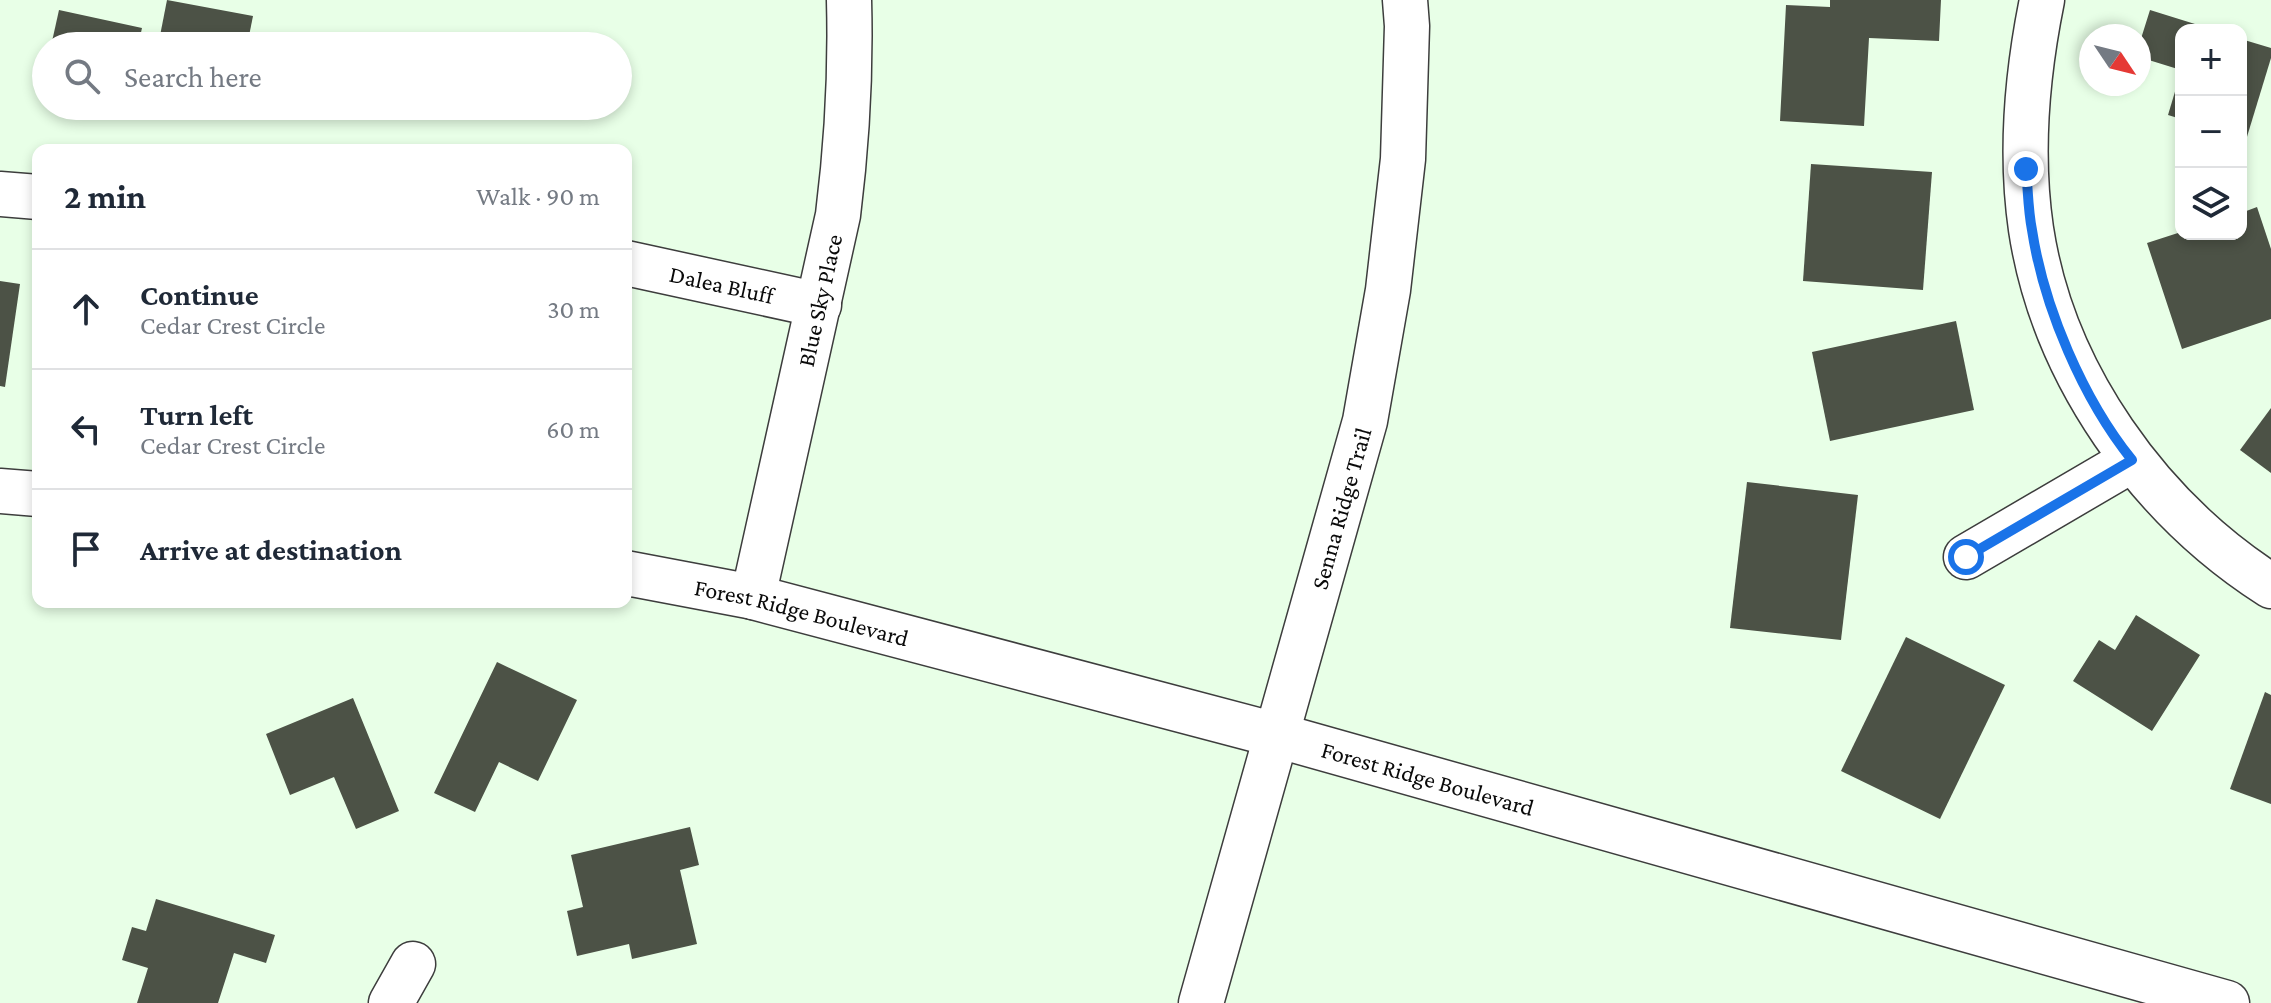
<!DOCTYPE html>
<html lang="en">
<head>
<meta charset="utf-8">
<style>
	body { margin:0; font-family:"Crimson Pro",serif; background:#f6f6f7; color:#1f2937 }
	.controls { position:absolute; right:24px; top:24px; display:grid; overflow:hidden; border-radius:16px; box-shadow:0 4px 12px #0003 }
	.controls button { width:72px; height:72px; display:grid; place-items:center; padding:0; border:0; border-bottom:2px solid #e0e1e3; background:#fff; color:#1f2937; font:40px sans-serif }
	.compass { position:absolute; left:2079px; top:24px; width:72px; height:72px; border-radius:50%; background:#fff; box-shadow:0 4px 12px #0003; rotate:125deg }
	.stop { position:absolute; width:24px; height:24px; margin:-18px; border:6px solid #1a73e8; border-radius:50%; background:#fff }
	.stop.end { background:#1a73e8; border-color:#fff; box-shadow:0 2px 8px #0008 }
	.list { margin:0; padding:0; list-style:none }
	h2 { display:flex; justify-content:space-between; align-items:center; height:104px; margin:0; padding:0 32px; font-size:34px }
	h2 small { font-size:26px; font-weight:400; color:#747a83 }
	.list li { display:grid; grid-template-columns:52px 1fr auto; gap:24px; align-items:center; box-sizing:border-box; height:120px; padding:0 32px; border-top:2px solid #e0e1e3 }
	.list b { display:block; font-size:30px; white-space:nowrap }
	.list p { margin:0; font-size:26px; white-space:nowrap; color:#747a83 }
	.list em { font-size:26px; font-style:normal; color:#747a83 }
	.icon { flex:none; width:44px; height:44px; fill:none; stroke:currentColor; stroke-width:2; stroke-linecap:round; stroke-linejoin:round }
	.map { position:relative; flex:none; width:2271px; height:1003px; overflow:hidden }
	.search { position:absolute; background:#fff; box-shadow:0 4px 12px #0003; left:32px; top:32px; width:600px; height:88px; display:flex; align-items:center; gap:20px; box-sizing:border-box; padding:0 28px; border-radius:44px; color:#747a83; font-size:30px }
	.panel { position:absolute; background:#fff; box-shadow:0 4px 12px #0003; left:32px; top:144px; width:600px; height:464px; border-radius:16px }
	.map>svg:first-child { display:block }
	.building { fill:#4c5246 }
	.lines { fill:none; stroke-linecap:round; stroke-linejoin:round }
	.minor-casing { stroke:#3d3d3d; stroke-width:47 }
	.minor { stroke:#fff; stroke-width:44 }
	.route { stroke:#1a73e8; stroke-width:10 }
	.labels { text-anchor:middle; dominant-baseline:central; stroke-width:8; stroke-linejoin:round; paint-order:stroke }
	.street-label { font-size:24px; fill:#0a0a0a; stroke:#fff }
</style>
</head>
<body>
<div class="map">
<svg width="2271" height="1003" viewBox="0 0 2271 1003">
	<rect width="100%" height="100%" fill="#e8ffe7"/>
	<g class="building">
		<path d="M167,0L253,16L247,46H158Z"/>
		<path d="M1830,0H1941L1939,41L1869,38L1864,126L1780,121L1786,5L1830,7Z"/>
		<path d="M59,10L142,28L138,46H51Z"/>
		<path d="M2150,10L2211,29L2181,30V70L2139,57V45Z"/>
		<path d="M2241,39L2271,48V58L2246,140L2241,138Z"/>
		<path d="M2180,75H2181V119L2168,115Z"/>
		<path d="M1811,164L1932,172L1923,290L1803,281Z"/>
		<path d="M2257,207L2271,249V319L2182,349L2147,243L2181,232L2241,234V213Z"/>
		<path d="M0,281L20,284L5,387L0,386Z"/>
		<path d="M1956,321L1974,410L1830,441L1812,352Z"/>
		<path d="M2271,408V473L2240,450Z"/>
		<path d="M1747,482L1858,495L1841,640L1730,628Z"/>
		<path d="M2136,615L2200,655L2152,731L2073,681L2099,640L2115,650Z"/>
		<path d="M1906,637L2005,685L1940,819L1841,771Z"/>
		<path d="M497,662L577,700L538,781L499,762L475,812L434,793Z"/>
		<path d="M2265,692L2271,695V804L2230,789Z"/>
		<path d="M353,698L399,811L356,829L334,777L290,795L266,734Z"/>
		<path d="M690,827L699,865L680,870L697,944L632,959L629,944L577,956L567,911L583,907L571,855Z"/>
		<path d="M156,899L275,935L266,963L234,953L218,1003H137L148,968L122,960L132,927L146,931Z"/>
	</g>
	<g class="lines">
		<g class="minor-casing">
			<g id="minor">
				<path d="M2042,0C2027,74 2020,154 2031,229C2053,374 2149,508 2271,586"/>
				<path d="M0,194L38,197"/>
				<path id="s1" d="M626,263L819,305"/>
				<path d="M0,491L38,494"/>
				<path d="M1966,557L2132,460"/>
				<path id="s2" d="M626,573L753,597L1276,735L2227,1003"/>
				<path id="s3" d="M753,597L838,215C847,143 851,72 849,0"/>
				<path d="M391,1003L413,964"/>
				<path id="s4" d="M1201,1003L1365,421L1388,290L1403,159L1407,26L1405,0"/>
			</g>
		</g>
		<use href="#minor" class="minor"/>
	</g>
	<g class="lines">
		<path class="route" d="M1966,557L2132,460C2083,399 2044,308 2032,230C2028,210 2028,189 2026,169"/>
	</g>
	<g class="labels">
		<g class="street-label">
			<text stroke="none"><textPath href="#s1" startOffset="98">Dalea Bluff</textPath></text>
			<text stroke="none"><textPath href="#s3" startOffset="304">Blue Sky Place</textPath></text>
			<text stroke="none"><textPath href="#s4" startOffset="514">Senna Ridge Trail</textPath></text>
			<text stroke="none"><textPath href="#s2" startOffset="180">Forest Ridge Boulevard</textPath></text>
			<text stroke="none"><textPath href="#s2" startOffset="828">Forest Ridge Boulevard</textPath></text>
		</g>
	</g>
</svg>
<div class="controls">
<button>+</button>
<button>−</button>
<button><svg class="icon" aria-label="layers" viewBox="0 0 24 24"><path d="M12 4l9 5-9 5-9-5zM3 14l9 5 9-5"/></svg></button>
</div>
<svg class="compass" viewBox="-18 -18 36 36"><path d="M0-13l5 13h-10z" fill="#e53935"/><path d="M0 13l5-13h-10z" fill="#747a83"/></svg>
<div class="stop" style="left:1966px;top:557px"></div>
<div class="stop end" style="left:2026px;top:169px"></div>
<div class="search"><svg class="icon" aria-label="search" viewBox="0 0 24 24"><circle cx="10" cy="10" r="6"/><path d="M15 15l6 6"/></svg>Search here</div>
<section class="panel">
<h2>2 min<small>Walk · 90 m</small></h2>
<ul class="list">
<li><svg class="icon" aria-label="ahead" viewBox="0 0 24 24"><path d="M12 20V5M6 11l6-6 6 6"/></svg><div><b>Continue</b><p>Cedar Crest Circle</p></div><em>30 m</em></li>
<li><svg class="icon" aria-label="left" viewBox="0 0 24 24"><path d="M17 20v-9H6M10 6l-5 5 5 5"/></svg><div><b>Turn left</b><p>Cedar Crest Circle</p></div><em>60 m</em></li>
<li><svg class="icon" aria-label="arrive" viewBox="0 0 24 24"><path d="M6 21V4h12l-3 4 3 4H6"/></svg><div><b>Arrive at destination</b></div></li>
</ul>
</section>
</div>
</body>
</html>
